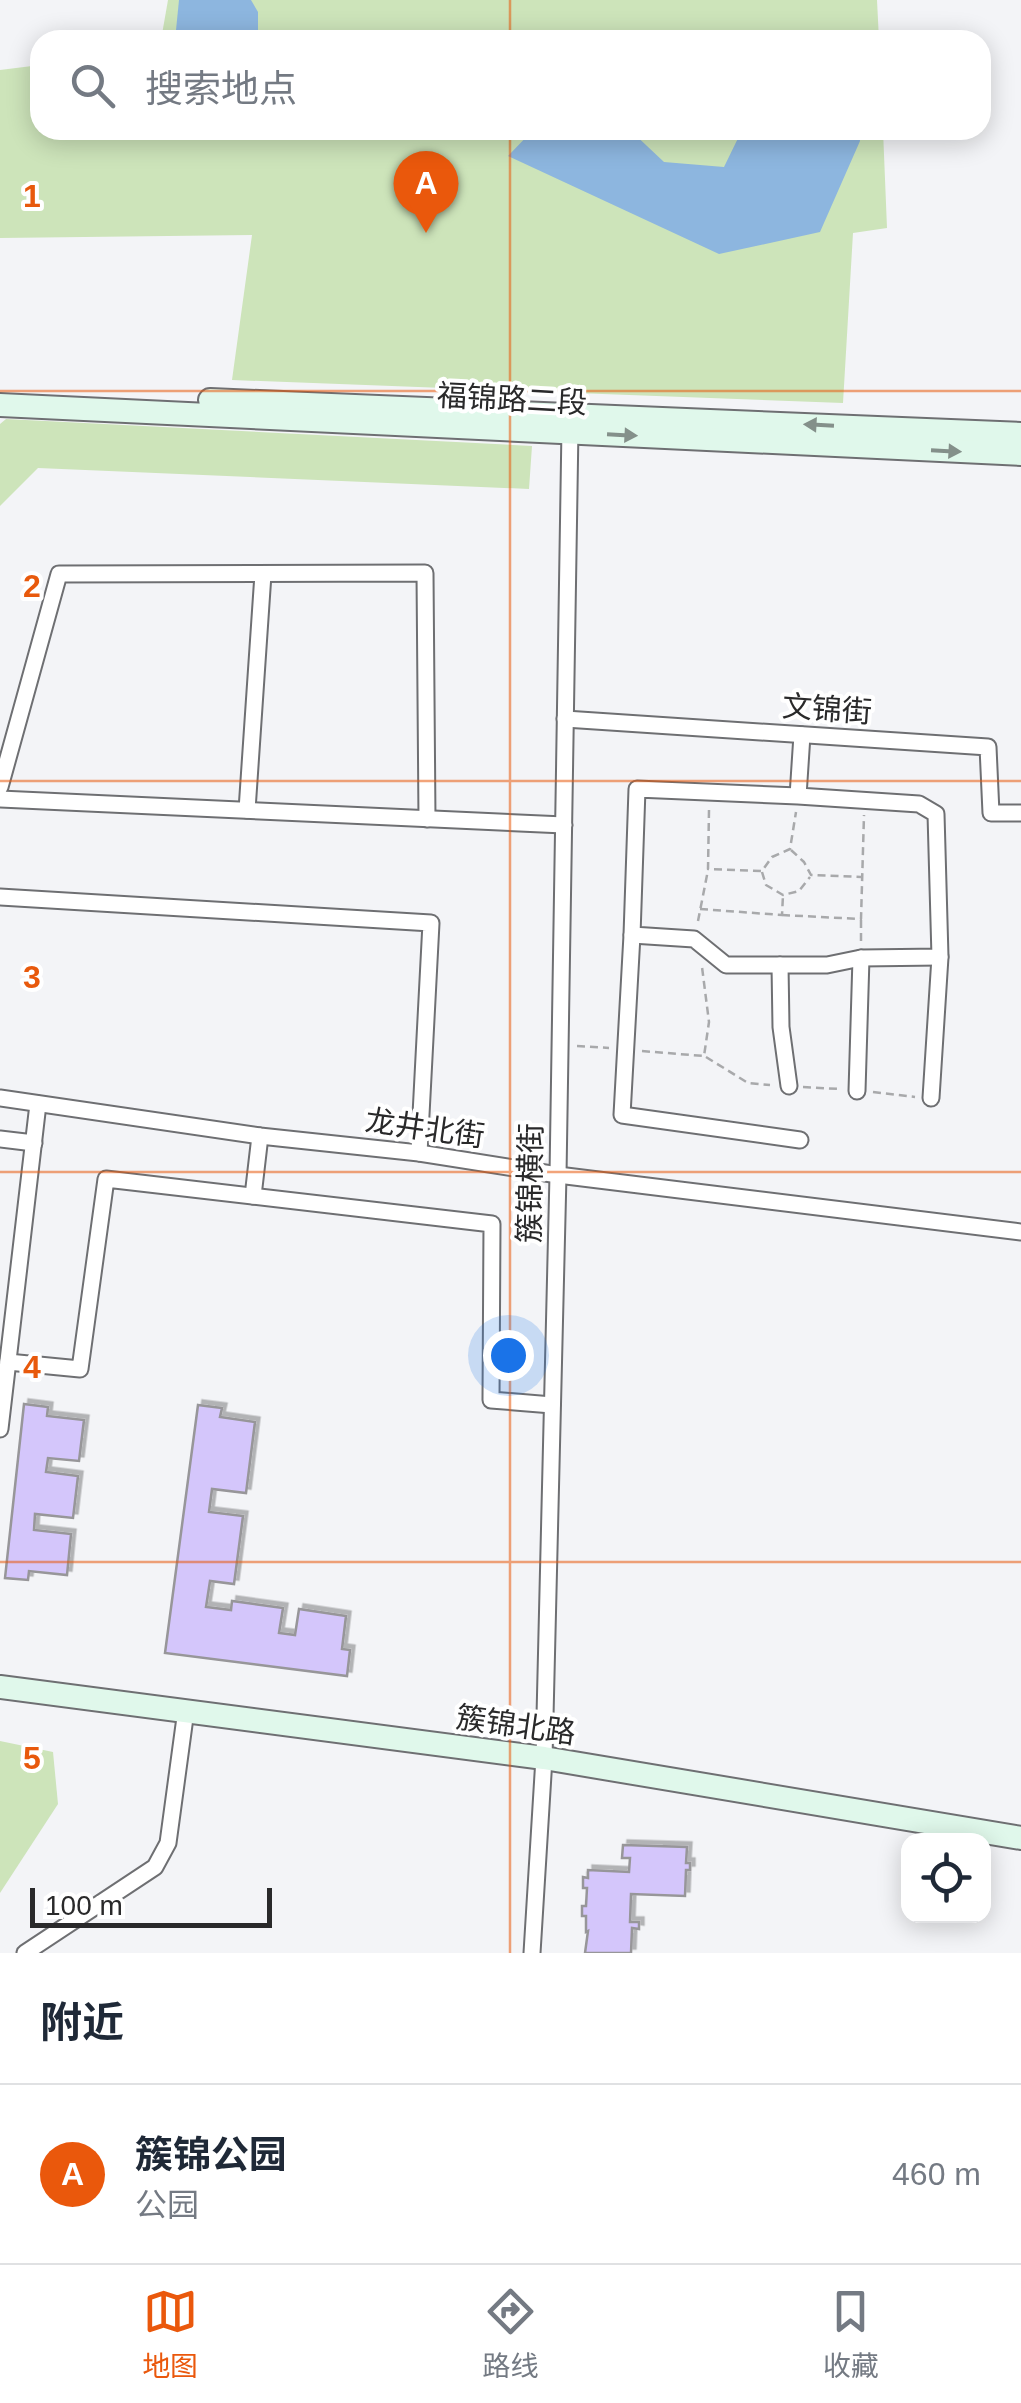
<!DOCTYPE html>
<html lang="zh">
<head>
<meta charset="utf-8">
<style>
	body { margin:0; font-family:Arial,"Noto Sans SC",sans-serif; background:#f2f2f3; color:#1f2937 }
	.controls { position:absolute; right:30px; bottom:30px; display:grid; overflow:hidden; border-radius:20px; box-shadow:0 5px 25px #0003 }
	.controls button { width:90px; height:90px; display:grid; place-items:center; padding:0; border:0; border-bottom:2px solid #e0e1e3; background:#fff; color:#1f2937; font:50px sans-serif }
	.scale { position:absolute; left:30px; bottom:25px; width:242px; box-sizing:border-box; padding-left:10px; border:5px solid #29292a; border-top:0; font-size:28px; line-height:35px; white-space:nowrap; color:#29292a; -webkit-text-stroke:8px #fff; paint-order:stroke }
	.you { position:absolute; left:508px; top:1355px; width:35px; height:35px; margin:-25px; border:8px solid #fff; border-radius:50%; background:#1a73e8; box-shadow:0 0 0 15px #1a73e833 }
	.badge { display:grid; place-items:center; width:65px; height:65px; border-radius:50%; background:#ea580c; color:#fff; font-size:32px; font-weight:700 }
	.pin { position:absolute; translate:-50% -82px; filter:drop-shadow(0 2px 5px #0008) }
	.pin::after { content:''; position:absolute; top:52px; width:35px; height:30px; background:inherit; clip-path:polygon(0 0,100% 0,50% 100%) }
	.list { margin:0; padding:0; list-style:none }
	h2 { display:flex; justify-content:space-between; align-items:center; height:130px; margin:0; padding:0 40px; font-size:42px }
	h2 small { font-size:32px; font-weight:400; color:#747a83 }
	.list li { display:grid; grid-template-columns:65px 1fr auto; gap:30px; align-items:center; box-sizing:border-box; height:180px; padding:0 40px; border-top:2px solid #e0e1e3 }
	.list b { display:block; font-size:38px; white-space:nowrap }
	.list p { margin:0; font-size:32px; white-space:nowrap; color:#747a83 }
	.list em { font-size:32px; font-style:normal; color:#747a83 }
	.icon { flex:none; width:55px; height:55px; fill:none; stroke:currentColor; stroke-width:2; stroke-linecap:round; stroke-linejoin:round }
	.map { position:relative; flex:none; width:1021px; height:1953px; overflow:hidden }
	.search { position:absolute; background:#fff; box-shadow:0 5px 25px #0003; left:30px; right:30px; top:30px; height:110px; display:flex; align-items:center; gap:25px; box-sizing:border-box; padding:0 35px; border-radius:30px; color:#747a83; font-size:38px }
	.sheet { height:310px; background:#fff }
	nav { display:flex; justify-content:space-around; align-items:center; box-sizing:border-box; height:140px; border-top:2px solid #e0e1e3; background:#fff; font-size:28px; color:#747a83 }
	nav a { display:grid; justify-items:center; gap:5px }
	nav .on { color:#ea580c }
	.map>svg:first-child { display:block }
	.green { fill:#cde4ba }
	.water { fill:#8db6df }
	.building { fill:#d4c6fb; stroke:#979699; stroke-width:2.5; filter:url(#shadow) }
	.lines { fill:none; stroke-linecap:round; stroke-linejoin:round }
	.street-casing { stroke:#6e6f72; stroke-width:19 }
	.secondary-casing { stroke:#6e6f72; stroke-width:26 }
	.path { stroke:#a8a9ab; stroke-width:2.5; stroke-dasharray:8 5; stroke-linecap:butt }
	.street { stroke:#fff; stroke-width:15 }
	.secondary { stroke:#e0f8eb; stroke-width:22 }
	.oneway { fill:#84908a }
	.grid { fill:none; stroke:#e8590c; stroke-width:2.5; stroke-opacity:0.55 }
	.labels { text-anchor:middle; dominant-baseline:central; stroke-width:8; stroke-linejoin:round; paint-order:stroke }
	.street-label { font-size:30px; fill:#29292a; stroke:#fff }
	.grid-label { font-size:32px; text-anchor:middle; font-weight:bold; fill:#e8590c; stroke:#fff; stroke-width:8; stroke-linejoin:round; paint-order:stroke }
</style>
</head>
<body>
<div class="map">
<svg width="1021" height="1953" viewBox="0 0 1021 1953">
	<defs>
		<filter id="shadow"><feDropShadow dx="4.5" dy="-4.5" stdDeviation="0" flood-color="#0004"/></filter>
	</defs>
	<rect width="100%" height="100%" fill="#f3f4f7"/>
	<g class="green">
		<path d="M168,0H877L879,40H161Z"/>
		<path d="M40,65V130H883L887,228L853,233L843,403L232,380L252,235L0,238V70Z"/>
		<path d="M6,419L532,446L529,489L38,468L0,506V424Z"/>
		<path d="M0,1741L53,1752L58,1804L0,1893Z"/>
	</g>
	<g class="water">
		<path d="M179,0H251L258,12V40H175Z"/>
		<path d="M533,130H630L664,162L724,167L742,130H859L860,141L820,232L719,254L508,156Z"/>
	</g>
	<g class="building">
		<path d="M24,1404L48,1407L47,1416L84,1420L79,1461L48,1458L46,1472L78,1476L73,1518L35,1514L34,1530L71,1534L67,1575L29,1571L28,1580L5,1578Z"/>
		<path d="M198,1405L222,1408L220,1417L255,1422L246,1493L212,1489L209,1512L243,1516L234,1584L210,1581L206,1607L231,1610L232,1601L283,1608L279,1633L295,1635L299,1609L346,1616L342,1649L350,1650L347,1676L165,1653Z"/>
		<path d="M623,1845L687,1847L686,1863H690V1870H686L685,1896L631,1894L630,1922H639V1929L632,1928L631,1953H585L588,1931L586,1932V1916H582V1906H586L587,1888H583V1877L588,1878V1870L629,1872L630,1858H622Z"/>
	</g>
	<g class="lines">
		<g class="street-casing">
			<g id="street">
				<path d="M565,719L988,747L991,813H1021"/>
				<path d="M0,787L59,574L425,573L427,819"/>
				<path d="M798,796L919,804L936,814L940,957L861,958L827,965H726L694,939L632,935L637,789L798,796L802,735"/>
				<path d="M0,799L564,825"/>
				<path d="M247,810L263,574"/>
				<path d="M0,897L431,923L419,1153"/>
				<path d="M632,935L622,1115L800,1140"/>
				<path d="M780,965L781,1027L789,1086"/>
				<path d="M857,1091L861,958"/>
				<path d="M0,1098L260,1136L419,1153L558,1175L1021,1232"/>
				<path d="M931,1098L940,957"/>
				<path d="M0,1139L34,1143"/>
				<path d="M253,1196L260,1136"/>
				<path d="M8,1362L80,1369L106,1179L492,1224L491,1400L552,1405"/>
				<path d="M0,1429L38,1104"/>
				<path d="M25,1953L155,1867L168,1843L186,1710"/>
				<path d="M532,1953L544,1758L558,1175L570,428"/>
			</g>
		</g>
		<g class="secondary-casing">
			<g id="secondary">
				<path d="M210,400L1021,434"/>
				<path d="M0,405L1021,454"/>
				<path d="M0,1687L544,1758L1021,1838"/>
			</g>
		</g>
		<g class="path">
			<path d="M709,810L708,869L762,871L772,857L790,849L796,812"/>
			<path d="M791,850L804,862L811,875L861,877"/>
			<path d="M762,872L766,885L783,895L799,891L810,877"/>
			<path d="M700,909L782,915L783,895"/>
			<path d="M782,915L861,919L864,815"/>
			<path d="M698,921L708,870"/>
			<path d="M861,941V919"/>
			<path d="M577,1046L609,1048"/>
			<path d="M642,1051L704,1056L709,1022L702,967"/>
			<path d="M706,1057L748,1083L770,1085"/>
			<path d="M803,1087L840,1089"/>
			<path d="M873,1092L915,1097"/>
		</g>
		<use href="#street" class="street"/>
		<use href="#secondary" class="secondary"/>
	</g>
	<defs><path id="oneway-solid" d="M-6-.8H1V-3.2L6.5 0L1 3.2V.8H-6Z" transform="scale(2.5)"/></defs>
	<g class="oneway">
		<use href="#oneway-solid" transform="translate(819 425) rotate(-177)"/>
		<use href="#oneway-solid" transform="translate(622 435) rotate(3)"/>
		<use href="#oneway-solid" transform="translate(946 451) rotate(3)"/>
	</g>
	<path class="grid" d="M510,0V40M510,130V1953M0,391H1021M0,781H1021M0,1172H1021M0,1562H1021"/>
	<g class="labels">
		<g class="street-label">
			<text transform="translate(512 399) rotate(3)">福锦路二段</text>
			<text transform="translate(827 709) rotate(4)">文锦街</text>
			<text transform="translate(425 1128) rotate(8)">龙井北街</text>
			<text transform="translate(530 1183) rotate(-89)">簇锦横街</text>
			<text transform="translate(516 1725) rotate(8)">簇锦北路</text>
		</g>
	</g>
	<g class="grid-label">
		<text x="32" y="207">1</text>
		<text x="32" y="597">2</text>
		<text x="32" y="988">3</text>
		<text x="32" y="1378">4</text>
		<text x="32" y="1769">5</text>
	</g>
</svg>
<div class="controls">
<button><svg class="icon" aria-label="locate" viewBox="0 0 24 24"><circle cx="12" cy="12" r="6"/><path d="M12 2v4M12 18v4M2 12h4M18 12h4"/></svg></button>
</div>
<div class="scale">100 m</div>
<div class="you"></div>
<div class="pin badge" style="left:426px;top:233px">A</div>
<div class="search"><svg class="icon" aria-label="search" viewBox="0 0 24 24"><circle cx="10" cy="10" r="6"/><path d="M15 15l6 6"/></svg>搜索地点</div>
</div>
<section class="sheet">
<h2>附近<small></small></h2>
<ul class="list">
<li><span class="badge">A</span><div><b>簇锦公园</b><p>公园</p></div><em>460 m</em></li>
</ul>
</section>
<nav>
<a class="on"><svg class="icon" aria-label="map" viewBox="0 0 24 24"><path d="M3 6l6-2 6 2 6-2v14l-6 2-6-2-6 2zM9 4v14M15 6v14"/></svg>地图</a>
<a><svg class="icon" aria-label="directions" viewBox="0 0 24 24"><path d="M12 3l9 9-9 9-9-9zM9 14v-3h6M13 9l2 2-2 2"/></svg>路线</a>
<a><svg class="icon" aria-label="saved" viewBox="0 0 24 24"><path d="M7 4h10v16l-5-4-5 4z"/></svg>收藏</a>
</nav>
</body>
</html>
